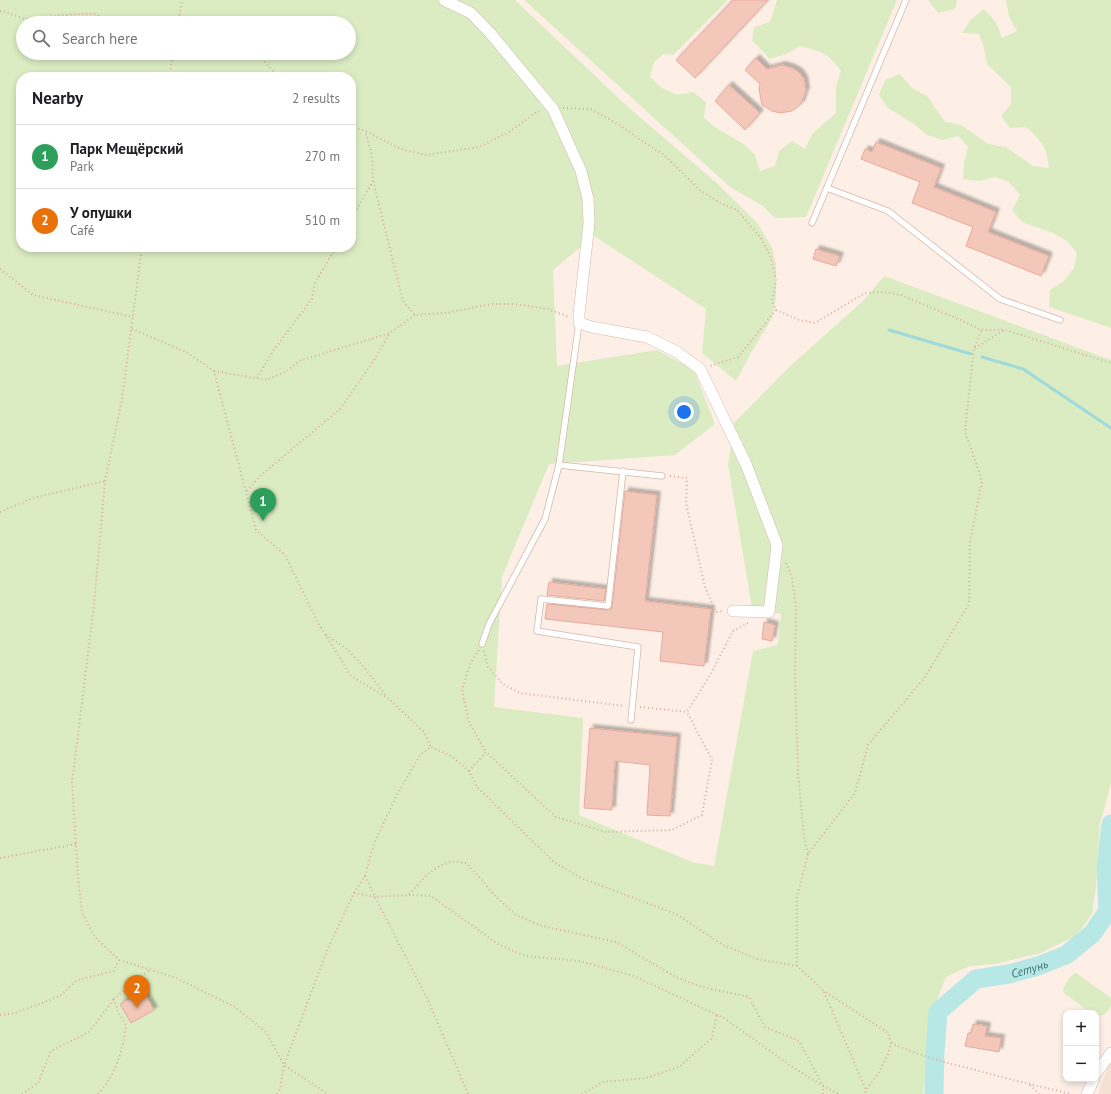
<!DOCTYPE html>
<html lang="en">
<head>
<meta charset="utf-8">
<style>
	body { margin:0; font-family:"PT Sans",sans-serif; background:#f2f2f2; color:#202124 }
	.controls { position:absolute; right:12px; bottom:12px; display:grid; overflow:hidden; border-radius:8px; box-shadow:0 2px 6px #0003 }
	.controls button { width:36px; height:36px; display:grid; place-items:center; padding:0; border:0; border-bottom:1px solid #e0e0e0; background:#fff; color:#202124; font:20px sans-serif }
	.you { position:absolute; left:684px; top:412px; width:14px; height:14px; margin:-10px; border:3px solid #fff; border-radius:50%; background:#1a73e8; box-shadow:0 0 0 6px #1a73e833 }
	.badge { display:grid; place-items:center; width:26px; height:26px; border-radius:50%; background:#ec4b45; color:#fff; font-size:13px; font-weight:700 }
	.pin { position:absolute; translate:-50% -33px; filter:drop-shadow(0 1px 2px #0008) }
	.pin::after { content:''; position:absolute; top:21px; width:14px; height:12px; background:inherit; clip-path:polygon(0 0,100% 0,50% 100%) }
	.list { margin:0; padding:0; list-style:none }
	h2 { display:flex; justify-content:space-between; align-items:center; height:52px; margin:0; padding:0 16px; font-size:17px }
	h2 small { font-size:13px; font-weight:400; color:#757577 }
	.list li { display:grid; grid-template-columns:26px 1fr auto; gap:12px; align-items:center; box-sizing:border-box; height:64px; padding:0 16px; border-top:1px solid #e0e0e0 }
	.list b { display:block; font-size:15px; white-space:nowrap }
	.list p { margin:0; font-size:13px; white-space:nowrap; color:#757577 }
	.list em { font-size:13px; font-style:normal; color:#757577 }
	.icon { flex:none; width:22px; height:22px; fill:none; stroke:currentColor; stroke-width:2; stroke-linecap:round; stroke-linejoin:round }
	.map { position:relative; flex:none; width:1111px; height:1094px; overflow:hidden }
	.search { position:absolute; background:#fff; box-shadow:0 2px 6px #0003; left:16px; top:16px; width:340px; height:44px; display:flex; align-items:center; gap:10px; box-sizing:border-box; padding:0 14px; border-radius:22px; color:#757577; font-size:15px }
	.panel { position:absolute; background:#fff; box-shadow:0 2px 6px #0003; left:16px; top:72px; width:340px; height:180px; border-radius:16px }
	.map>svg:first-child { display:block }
	.residential { fill:#f5e0d3 }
	.green { fill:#dbecc3; fill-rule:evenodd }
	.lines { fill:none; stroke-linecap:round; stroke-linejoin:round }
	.stream { stroke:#9edad9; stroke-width:3 }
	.river { stroke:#b8e8e6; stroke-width:19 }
	.building { fill:#f4c7bb; stroke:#e7aa9b; filter:url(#shadow) }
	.service-casing { stroke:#d2b7ad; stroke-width:7 }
	.minor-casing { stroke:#d2b7ad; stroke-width:12 }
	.path { stroke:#d9aa9e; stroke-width:2; stroke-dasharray:1 3; stroke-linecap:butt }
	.service { stroke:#fff; stroke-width:5.5 }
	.minor { stroke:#fff; stroke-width:11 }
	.labels { text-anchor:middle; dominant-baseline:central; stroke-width:3; stroke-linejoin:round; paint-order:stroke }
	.water-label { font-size:12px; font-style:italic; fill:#397675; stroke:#fff4ec }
</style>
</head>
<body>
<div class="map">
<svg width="1111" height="1094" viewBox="0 0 1111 1094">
	<defs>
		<filter id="shadow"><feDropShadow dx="3.5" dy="-3.5" stdDeviation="1" flood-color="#0004"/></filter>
	</defs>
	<rect width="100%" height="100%" fill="#fdefe5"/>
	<path class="residential" d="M1111,1059V1094H1098L1110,1060Z"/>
	<g class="green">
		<path d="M0,0H515L627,106L718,184L758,224L772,248L776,265V299L772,318L752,351L736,381L702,353L706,309L594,236L553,270L557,366L657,350L694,370L715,424L675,455L549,464L502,577L494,707L583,718L579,815L692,862L714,866L753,651L778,645L781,614L752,608L728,465L734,423L789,367L864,300L884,276L1111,360V783L1100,824L1096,886L1092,914L1077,935L1041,953L995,964L970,966L946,977L934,1008L923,1094H0ZM23,23H349V53H23ZM21,77H351V247H21Z"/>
		<path d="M524,0H726L727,1L673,55L664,54L654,62L650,77L662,88L677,95L693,92L706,102L704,118L716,128L744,144L755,155L760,171L775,166L779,151L792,141L805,149L812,134L836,113V86L841,71C828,53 821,51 800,46L786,54L770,59L752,40L754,27L770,22L777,0H897L806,217L775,218L763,206L730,187Z"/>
		<path d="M928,0H957L955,9L938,13Z"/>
		<path d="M1006,0H1111V328L1049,307L1050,290L1064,281L1074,268L1077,253L1067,241L1053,233L1022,222L1012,210L1020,195L1009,182L995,177L979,181L963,179L964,163L968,147L958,136L943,140L927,135L914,124L888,108L879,95L885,80L900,74L912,88L927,96L945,122L961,125L988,144L1006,147L1033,166L1049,168C1047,147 1041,140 1026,127L1010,128L1001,116L1011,104V87L987,64L984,48L979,34L962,33L971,19L984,9L996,22L1002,38L1017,31L1009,17Z"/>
		<path d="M1076,973L1111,998C1111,1000 1111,1003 1111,1005C1109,1011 1102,1018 1096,1016V1013H1091L1065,994L1063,991C1064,985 1070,975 1076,973Z"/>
	</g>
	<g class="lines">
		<g class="stream">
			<path d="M889,330L971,354"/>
			<path d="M982,357L1023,369L1111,428"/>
		</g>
		<path class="river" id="s1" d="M934,1094L935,1053L938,1012L976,979L1009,974L1038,966L1066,955L1092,934L1108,911L1106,868L1111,824"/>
	</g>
	<g class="building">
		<path d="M733,0H768L695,78L676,60Z"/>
		<path d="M756,58L767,69L782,65L792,68L799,72L804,79L806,90L801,104L792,111L780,113L772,111L762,105L759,89L760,84L745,70Z"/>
		<path d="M729,85L760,113L745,130L715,101Z"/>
		<path d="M876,142L941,168L934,187L996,212L988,232L1049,256L1041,276L966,246L973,227L912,203L920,182L861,159L865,149L872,152Z"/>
		<path d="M816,249L840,256L836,266L813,259Z"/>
		<path d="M625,491L657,495L645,601L711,609L704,666L660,661L663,632L545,619L547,604L608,610L612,608Z"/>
		<path d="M549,582L606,589L604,601L547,595Z"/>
		<path d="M764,622L775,625L772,641L762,639Z"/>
		<path d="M590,728L677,737L670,816L647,815L650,765L615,761L612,810L584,808Z"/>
		<path d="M143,991L154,1010L131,1023L120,1004Z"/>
		<path d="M973,1024L987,1026L985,1036L1001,1038L999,1052L965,1046L968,1033H971Z"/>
	</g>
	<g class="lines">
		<g class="service-casing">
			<g id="service">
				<path d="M827,188L888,211L1000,299L1060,320"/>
				<path d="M812,223L906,0"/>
				<path d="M579,323L559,465L662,476"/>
				<path d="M623,471L608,606L541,599L537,631L638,647L631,720"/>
				<path d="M482,644L489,624L545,519L559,465"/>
			</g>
		</g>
		<g class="minor-casing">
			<g id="minor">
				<path d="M444,0L471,13L491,34L553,109L581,171L588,199L589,223L579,314V323L592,327L647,337L677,352L700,369L746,464L777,545L769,612L733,611"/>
				<path d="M1096,1073L1111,1053"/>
				<path d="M1087,1094L1094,1079"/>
			</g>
		</g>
		<g class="path">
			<path d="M0,11H3L24,19L78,14H95L111,23"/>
			<path d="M178,23L182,0"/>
			<path d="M256,53L279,77"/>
			<path d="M169,77L173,53"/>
			<path d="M563,108L590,109L618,124L645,143L663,154L701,191L722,204L737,210L761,238L771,258L776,280L772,302L776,310L738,357L710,366"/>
			<path d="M351,126L365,131L401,149L425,155L479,147L509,132L537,112L541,111"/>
			<path d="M373,181L403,301L415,315L446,313L492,304H515L548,309L569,317"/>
			<path d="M351,220L373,181L372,155L365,131"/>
			<path d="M142,247L122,399L105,481L94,605L72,783L78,877L82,913L95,937L119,960L174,977L235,1007L266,1032L284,1065L328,1094"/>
			<path d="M0,269L33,295L133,317"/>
			<path d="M776,310L799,320L815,323L865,293L884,292L901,295L963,321L981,330H1005L1111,363"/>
			<path d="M132,329L186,352L214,371L256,530L285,555L317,621L351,676L389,699L424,732L431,747"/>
			<path d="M975,348L1004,330"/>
			<path d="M214,371L267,380L287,371L299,361L390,333L415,315"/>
			<path d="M257,378L273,351L312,299L315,283L336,247"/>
			<path d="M670,476L687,478L686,503L705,587L716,612L724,611"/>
			<path d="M247,491L260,476L340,409L373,362L390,333"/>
			<path d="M0,512L33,498L105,481"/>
			<path d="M786,563L792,577L796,607L795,674L798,772L804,837L808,854"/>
			<path d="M326,635L347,649L363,666L387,697"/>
			<path d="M479,650L470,664L462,690L469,722L486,752"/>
			<path d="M484,651L488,667L503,684L520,693L624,706"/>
			<path d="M640,707L687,712"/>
			<path d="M469,771L486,752L556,817L606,832L672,830L702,815L712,760L687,712L710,675L733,631L748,623"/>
			<path d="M0,858L76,844"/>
			<path d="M365,876L375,897L428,1000L468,1094"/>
			<path d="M354,893L375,897L409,895C421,881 432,867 450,862C455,861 461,863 466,863L482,880L494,895L516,915L542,926L616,942L676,977L702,987L749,997L765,1027L799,1041L823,1086L839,1094"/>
			<path d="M409,895L431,896L498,944L525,956L579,961L634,976L717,1015L724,1018L791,1066L823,1086V1094"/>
			<path d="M797,966V897L808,854L855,793L868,745L925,677L969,604L970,542L982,481L965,431L974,348L981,330"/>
			<path d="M824,992L866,1090"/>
			<path d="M0,1015L15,1013L60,996L77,980L114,971L119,960"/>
			<path d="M891,1043C918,1055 946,1063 976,1070C1007,1079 1039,1086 1071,1094"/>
			<path d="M1030,1085L1039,1094"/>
			<path d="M22,1094L38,1083L51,1051L89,1032L114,999"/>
			<path d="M98,1094C116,1075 123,1050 126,1025L118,1012L114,999L149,970"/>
			<path d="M277,1094L280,1089L284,1065L328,948L354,893L365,876L374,843L397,795L420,755L431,747L451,756L469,771L477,787L555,863L581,878L676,914L723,945L757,959L797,966L824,991L888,1033L891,1043L888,1054L879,1072L866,1090L865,1094"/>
			<path d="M582,1094L603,1082L646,1078L679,1067L712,1038L717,1015"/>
		</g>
		<use href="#service" class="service"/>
		<use href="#minor" class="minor"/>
	</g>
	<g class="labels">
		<g class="water-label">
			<text stroke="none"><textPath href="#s1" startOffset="187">Сетунь</textPath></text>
		</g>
	</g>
</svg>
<div class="controls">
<button>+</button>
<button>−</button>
</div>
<div class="you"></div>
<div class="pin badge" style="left:263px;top:521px;background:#2e9e5b">1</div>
<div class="pin badge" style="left:137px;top:1008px;background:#e8710a">2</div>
<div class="search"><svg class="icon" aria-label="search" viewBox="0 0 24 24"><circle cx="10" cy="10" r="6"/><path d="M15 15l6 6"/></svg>Search here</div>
<section class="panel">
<h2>Nearby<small>2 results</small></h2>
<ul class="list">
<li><span class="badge" style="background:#2e9e5b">1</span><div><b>Парк Мещёрский</b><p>Park</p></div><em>270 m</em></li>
<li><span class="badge" style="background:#e8710a">2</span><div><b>У опушки</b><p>Café</p></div><em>510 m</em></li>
</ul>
</section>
</div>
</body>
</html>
